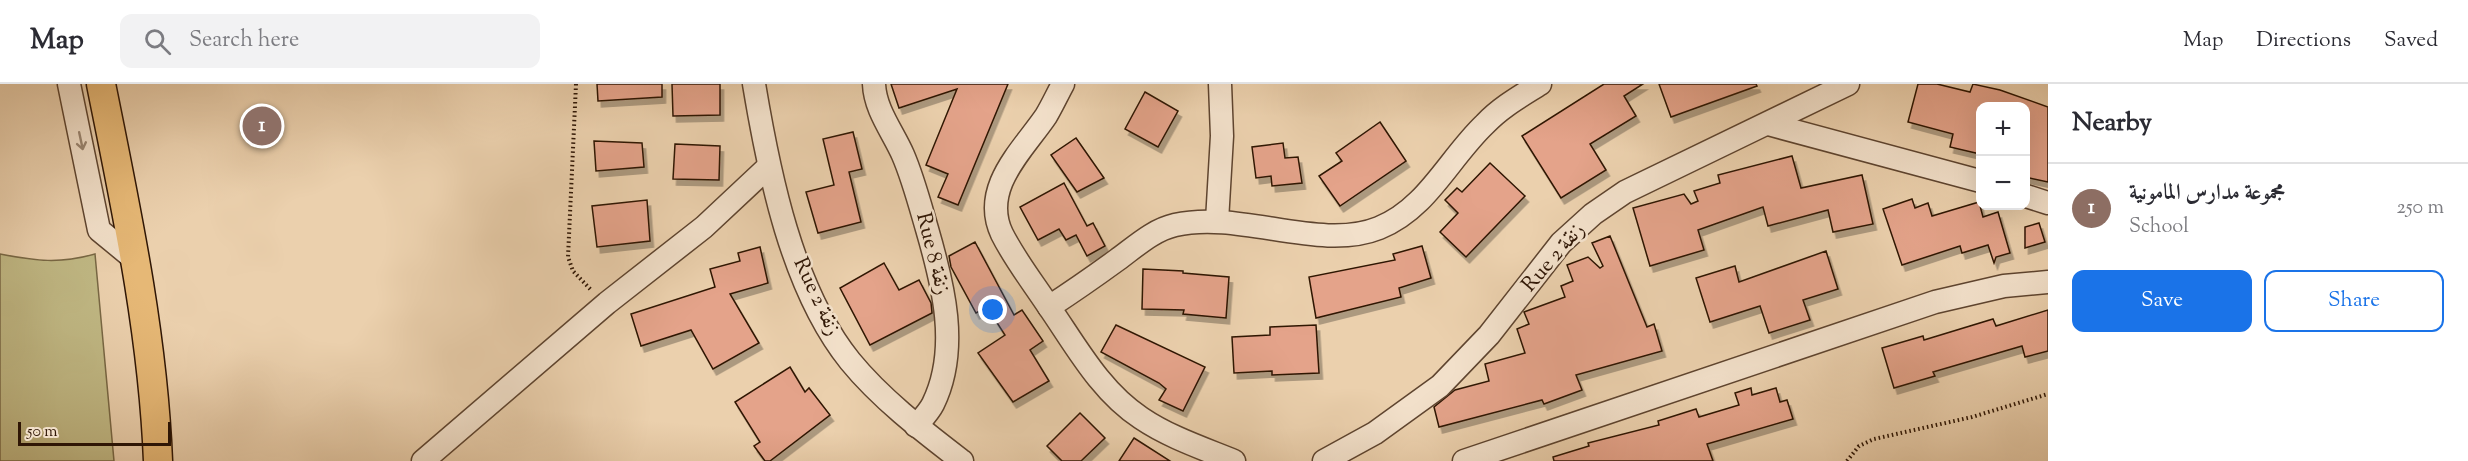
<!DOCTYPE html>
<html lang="en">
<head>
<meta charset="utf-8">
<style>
	body { margin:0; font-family:"Sorts Mill Goudy",Amiri,serif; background:#f2f2f3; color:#2b2b33 }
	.controls { position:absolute; right:18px; top:18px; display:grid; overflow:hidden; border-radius:12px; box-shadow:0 6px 24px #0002 }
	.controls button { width:54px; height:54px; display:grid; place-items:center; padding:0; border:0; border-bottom:2px solid #e1e1e2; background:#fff; color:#2b2b33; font:30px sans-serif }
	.scale { position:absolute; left:18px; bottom:15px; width:153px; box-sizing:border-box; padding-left:6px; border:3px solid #2f1605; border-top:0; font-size:16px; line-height:21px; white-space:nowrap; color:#2f1605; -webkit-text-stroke:4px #f2e0ca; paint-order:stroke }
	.you { position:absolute; left:993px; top:226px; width:21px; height:21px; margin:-15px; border:4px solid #fff; border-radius:50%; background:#1a73e8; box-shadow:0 0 0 9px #1a73e833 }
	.badge { display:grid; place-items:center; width:39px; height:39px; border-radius:50%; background:#1a73e8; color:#fff; font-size:20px; font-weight:700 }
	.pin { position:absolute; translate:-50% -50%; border:3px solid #fff; box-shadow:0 2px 6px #0006 }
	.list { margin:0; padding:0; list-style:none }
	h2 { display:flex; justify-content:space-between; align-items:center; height:78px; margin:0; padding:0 24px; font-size:26px }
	h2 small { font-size:20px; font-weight:400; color:#7c7c81 }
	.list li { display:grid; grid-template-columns:39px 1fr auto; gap:18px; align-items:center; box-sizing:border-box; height:90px; padding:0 24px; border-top:2px solid #e1e1e2 }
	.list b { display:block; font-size:22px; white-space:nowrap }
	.list p { margin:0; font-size:20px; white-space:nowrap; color:#7c7c81 }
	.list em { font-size:20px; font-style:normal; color:#7c7c81 }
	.actions { display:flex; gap:12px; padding:18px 24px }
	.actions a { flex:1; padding:14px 0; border:2px solid #1a73e8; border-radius:12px; text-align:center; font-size:21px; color:#1a73e8 }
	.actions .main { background:#1a73e8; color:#fff }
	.icon { flex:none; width:33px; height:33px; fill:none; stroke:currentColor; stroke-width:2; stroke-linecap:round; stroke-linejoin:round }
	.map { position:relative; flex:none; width:2048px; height:377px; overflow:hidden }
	header { display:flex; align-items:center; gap:36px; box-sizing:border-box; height:84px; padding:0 30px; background:#fff; border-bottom:2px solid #e1e1e2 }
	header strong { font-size:28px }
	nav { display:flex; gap:33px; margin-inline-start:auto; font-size:21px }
	.search { width:420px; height:54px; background:#f2f2f3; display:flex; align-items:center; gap:15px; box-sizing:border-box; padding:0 21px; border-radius:12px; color:#7c7c81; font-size:22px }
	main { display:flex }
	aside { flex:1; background:#fff }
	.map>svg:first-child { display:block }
	.green { fill:#c0b884; stroke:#786744; stroke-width:1.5 }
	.building { fill:#e4a38a; stroke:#2f1605; stroke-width:1.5; filter:url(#shadow) }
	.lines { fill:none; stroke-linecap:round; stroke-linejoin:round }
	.minor-casing { stroke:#5e442f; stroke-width:25 }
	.major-casing { stroke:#2f1605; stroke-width:31 }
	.path { stroke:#2f1605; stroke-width:4; stroke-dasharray:1.5 3; stroke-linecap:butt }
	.minor { stroke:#f2e0ca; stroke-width:22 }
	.major { stroke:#e6b876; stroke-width:28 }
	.oneway { stroke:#9a8571 }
	.labels { text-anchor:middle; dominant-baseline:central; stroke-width:5; stroke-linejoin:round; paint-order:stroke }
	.street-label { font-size:21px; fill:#2f1605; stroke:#f2e0ca }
</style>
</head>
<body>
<header>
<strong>Map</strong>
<div class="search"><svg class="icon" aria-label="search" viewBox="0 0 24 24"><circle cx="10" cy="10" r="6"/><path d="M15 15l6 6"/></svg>Search here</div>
<nav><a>Map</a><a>Directions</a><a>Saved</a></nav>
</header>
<main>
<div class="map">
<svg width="2048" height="377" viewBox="0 0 2048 377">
	<defs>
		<filter id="shadow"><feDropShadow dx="3.5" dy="6" stdDeviation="0" flood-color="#0004"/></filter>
	</defs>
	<rect width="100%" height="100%" fill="#ebd0ad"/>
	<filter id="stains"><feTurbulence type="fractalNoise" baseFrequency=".00333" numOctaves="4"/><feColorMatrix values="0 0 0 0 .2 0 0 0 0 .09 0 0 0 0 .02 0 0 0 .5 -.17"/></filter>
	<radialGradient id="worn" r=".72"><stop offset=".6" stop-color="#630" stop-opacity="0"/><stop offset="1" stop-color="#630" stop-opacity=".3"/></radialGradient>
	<path class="green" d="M0,170C37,177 59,180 95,170L114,377H0Z"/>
	<g class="building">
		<path d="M597,0H662V13L598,17Z"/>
		<path d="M672,0H720V31L673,32Z"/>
		<path d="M891,0H1008L958,121L938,113L948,90L926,81L957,5L899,24Z"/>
		<path d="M1604,0H1643L1624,12L1636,32L1590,60L1606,86L1561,114L1522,52Z"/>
		<path d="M1659,0H1756L1757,2L1671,33Z"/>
		<path d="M1918,0H1937L1970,8L1973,0L2000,6L2048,23V98L2025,93V22H1980V70L1950,63L1953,50L1908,38Z"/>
		<path d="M1145,8L1178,27L1158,63L1125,45Z"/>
		<path d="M1380,38L1406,77L1340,122L1319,92L1342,77L1336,69Z"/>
		<path d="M853,48L862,85L849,88L861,138L818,149L806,108L834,101L823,55Z"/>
		<path d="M1076,54L1104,94L1077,108L1051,71Z"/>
		<path d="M594,57L642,59L644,83L596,87Z"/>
		<path d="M1283,59L1285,74L1298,73L1302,99L1272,102L1271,92L1256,94L1252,63Z"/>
		<path d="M675,60L720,62L719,96L673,95Z"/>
		<path d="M1792,72L1801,104L1862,91L1873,140L1833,148L1828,126L1768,142L1763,123L1698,146L1704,166L1650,182L1633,124L1684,110L1691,120L1698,117L1694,107L1720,99L1718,91Z"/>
		<path d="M1490,79L1525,112L1466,173L1440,148L1458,129L1445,116L1457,104L1462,108Z"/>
		<path d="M1064,99L1087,142L1093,139L1105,162L1087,172L1076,151L1066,156L1059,145L1038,156L1020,123Z"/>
		<path d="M1912,115L1915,124L1928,119L1932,132L1979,118L1983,133L1998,128L2010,169L1996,173L1994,179L1988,161L1962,169L1960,162L1902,181L1883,125Z"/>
		<path d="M647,116L650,157L597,163L592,122Z"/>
		<path d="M2039,139L2045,158L2025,164V143Z"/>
		<path d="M1610,152L1647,243L1654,240L1662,267L1576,291L1582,306L1544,320L1542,316L1439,343L1434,323L1455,306L1489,297L1485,280L1525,269L1517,245L1529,240L1524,228L1565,213L1561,202L1573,197L1567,181L1588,173L1600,184L1603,182L1592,159Z"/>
		<path d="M975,158L1014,231L1022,226L1043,257L1030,266L1049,297L1013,318L978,269L1005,251L987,223L976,229L951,183L949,172Z"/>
		<path d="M1422,162L1431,194L1399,204L1401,213L1316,234L1309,193L1395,176L1393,170Z"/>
		<path d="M760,163L768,199L730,210L759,259L713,285L691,246L641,262L631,230L715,203L710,185L740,177L738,169Z"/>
		<path d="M1826,167L1838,205L1803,216L1810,236L1769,249L1760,222L1710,238L1696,194L1735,182L1739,198Z"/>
		<path d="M884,179L899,206L919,196L931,219L932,229L870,261L840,204Z"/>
		<path d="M1143,185L1183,187V189L1229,193L1226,234L1183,230L1184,226L1142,225Z"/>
		<path d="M2048,226V267L2025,273L2022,262L1933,288L1935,292L1894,304L1882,264L1923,252L1924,256L1993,235L1996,242Z"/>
		<path d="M1116,241L1205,283L1183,327L1159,316L1166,305L1159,299L1101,268Z"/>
		<path d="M1316,241L1319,289L1272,291V287L1234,289L1232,253L1270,251V243Z"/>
		<path d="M790,283L805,308L809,304L830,331L770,377H765L754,362L760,358L735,318Z"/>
		<path d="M1751,304L1752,311L1776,304L1780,318L1787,316L1793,335L1707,360L1713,377H1554L1553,373L1589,362L1588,359L1659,341L1658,337L1696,325L1699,333L1739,321L1735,309Z"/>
		<path d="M1080,329L1105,354L1081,377H1062L1047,362Z"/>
		<path d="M1134,354L1170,377H1119Z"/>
	</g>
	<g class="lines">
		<g class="minor-casing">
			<g id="minor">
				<path d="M69,0L99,146L133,174"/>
				<path d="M754,0C769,90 792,205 850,277C881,315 923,347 962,377"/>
				<path d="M874,0C875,26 893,48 903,71C913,94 920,121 927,145C943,200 960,265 933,320C929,328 922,335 916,342"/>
				<path d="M1768,40L1980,97"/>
				<path d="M2026,112L2048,119"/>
				<path d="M1217,137L1222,52L1220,0"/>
				<path d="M1049,223C1034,200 1015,176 1002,150C980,104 1023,66 1046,32C1052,22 1057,11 1063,0"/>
				<path d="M423,377L607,219L704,143L768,83"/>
				<path d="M1234,377C1202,364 1169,353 1141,334C1100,307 1076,262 1049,223C1072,208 1095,192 1117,176C1135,163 1153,146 1175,141C1240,126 1320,168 1379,144C1427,125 1449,74 1485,40C1501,23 1521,12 1540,0"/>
				<path d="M1324,377L1375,349L1440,302L1489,251L1561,159L1593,130L1625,108L1848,0"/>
				<path d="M1464,377L1935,218L2004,202L2048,198"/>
			</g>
		</g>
		<g class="major-casing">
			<path id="major" d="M101,0C126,124 153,250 158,377"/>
		</g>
		<g class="path">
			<path d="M576,0L568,173L573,187L592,207"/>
			<path d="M1847,377L1859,362L1874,355L1972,333L2048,310"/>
		</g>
		<use href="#minor" class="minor"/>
		<use href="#major" class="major"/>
	</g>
	<defs><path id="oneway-shaft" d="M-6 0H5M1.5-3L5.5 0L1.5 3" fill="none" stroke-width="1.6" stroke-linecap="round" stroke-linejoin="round" transform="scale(1.5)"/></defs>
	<use class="oneway" href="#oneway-shaft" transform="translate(81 57) rotate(78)"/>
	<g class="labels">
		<g class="street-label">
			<text transform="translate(932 170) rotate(76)">Rue 8 زنقة</text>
			<text transform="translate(1554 174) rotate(-49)">Rue 2 زنقة</text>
			<text transform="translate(816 213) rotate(65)">Rue 2 زنقة</text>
		</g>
	</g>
	<rect width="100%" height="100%" filter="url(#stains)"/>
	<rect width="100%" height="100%" fill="url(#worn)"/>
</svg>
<div class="controls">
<button>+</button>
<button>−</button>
</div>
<div class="scale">50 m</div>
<div class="you"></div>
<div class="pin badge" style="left:262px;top:42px;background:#8d6e63">1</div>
</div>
<aside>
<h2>Nearby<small></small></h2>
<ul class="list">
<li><span class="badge" style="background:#8d6e63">1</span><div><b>مجموعة مدارس المامونية</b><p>School</p></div><em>250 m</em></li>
</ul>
<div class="actions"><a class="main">Save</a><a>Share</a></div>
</aside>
</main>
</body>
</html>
